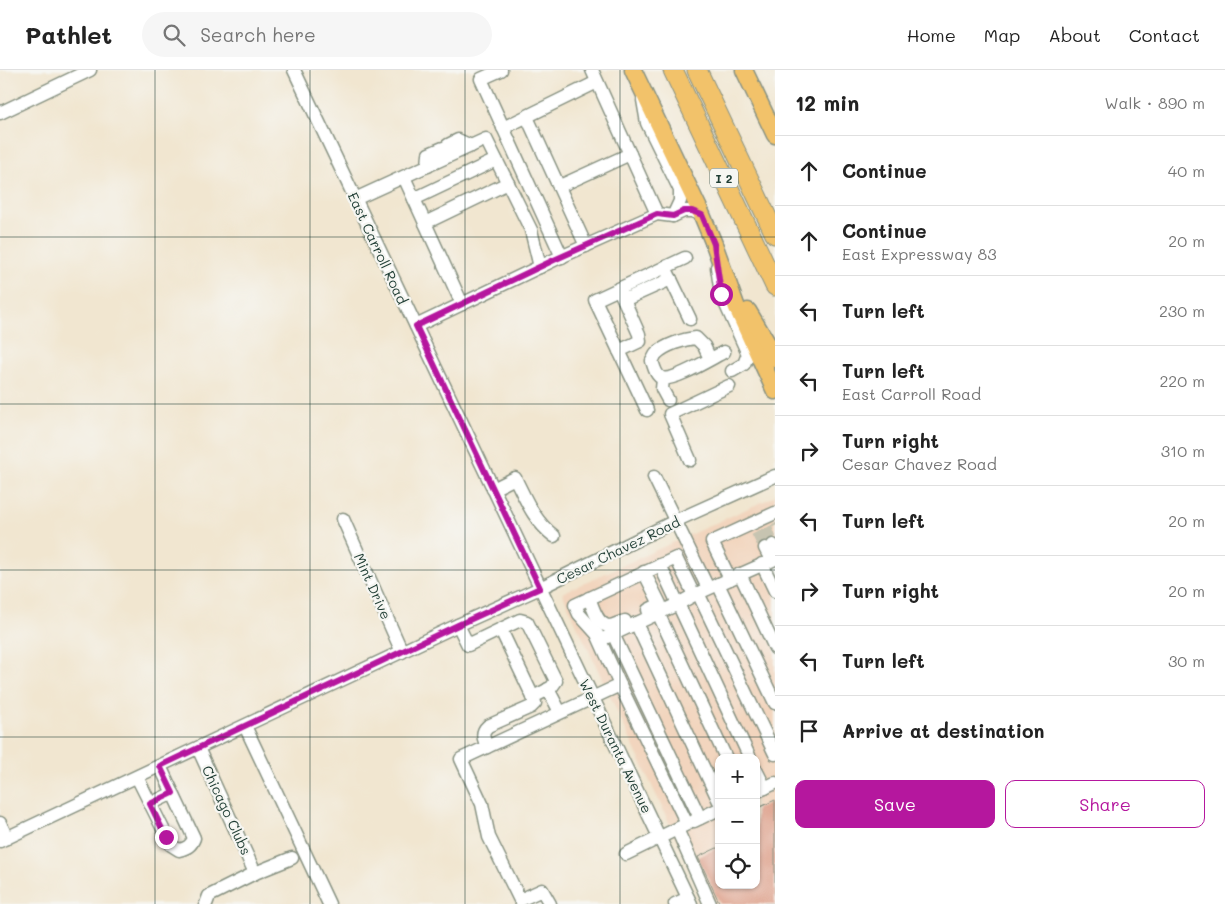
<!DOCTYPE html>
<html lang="en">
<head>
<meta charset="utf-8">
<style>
	body { margin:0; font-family:Mali,sans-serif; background:#f6f6f6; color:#222 }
	.controls { position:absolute; right:15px; bottom:15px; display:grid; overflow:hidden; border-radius:10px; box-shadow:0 1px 4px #0004 }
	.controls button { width:45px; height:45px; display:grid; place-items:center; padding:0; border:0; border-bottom:1px solid #e0e0e0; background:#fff; color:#222; font:25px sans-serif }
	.stop { position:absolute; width:15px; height:15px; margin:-11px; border:4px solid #b5179e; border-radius:50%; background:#fff }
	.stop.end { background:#b5179e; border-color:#fff; box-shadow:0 1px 5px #0008 }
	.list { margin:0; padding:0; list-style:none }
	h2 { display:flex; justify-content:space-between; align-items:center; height:65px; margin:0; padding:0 20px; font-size:21px }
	h2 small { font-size:16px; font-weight:400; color:#767676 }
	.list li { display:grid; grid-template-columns:32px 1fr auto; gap:15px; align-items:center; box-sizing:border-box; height:70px; padding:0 20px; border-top:1px solid #e0e0e0 }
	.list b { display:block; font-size:19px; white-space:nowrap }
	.list p { margin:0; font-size:16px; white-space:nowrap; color:#767676 }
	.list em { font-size:16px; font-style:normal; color:#767676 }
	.actions { display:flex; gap:10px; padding:15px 20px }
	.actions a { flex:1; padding:11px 0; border:1px solid #b5179e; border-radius:10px; text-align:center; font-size:18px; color:#b5179e }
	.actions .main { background:#b5179e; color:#fff }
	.icon { flex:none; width:28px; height:28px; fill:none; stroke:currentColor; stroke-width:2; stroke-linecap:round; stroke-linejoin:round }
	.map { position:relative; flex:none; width:775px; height:834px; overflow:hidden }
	header { display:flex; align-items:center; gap:30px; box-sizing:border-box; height:70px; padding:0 25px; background:#fff; border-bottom:1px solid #e0e0e0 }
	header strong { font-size:24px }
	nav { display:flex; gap:28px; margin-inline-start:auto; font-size:18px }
	.search { width:350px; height:45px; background:#f6f6f6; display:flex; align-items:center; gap:12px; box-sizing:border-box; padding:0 18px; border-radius:28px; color:#767676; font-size:19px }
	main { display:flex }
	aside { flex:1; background:#fff }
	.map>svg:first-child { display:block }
	.built { fill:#f2d5be; fill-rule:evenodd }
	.building { fill:#dc9982 }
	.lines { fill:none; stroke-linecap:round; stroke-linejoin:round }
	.minor-tunnel { stroke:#c7c4b1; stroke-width:12; stroke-dasharray:12 6; stroke-linecap:butt }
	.minor-casing { stroke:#889282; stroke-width:15 }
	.major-casing { stroke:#889282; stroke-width:19 }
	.highway-casing { stroke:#889282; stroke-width:21 }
	.minor { stroke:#fff; stroke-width:12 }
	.major { stroke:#f2c26a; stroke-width:16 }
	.highway { stroke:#f2c26a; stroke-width:19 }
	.route { stroke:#b5179e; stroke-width:6 }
	.grid { fill:none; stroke:#1f3d34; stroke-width:1; stroke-opacity:0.55 }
	.labels { text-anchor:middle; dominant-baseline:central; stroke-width:4.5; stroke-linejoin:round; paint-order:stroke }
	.shield { fill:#f6f6f2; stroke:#60746d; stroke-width:1 }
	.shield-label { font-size:12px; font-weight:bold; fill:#1f3d34 }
	.street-label { font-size:14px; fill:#1f3d34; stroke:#f6f6f2 }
</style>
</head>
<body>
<header>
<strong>Pathlet</strong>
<div class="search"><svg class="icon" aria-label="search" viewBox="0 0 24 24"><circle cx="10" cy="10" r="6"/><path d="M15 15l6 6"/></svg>Search here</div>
<nav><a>Home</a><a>Map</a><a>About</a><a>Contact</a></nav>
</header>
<main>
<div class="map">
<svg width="775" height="834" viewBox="0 0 775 834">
	<rect width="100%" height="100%" fill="#f6f6f2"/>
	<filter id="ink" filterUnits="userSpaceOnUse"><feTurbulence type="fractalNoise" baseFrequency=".02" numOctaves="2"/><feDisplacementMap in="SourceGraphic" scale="10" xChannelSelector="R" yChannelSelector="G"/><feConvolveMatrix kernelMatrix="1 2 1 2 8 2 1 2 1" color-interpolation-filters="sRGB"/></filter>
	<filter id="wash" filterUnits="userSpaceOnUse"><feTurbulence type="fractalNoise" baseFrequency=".0096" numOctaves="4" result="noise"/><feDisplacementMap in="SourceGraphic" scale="20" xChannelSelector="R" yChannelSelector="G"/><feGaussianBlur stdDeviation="1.12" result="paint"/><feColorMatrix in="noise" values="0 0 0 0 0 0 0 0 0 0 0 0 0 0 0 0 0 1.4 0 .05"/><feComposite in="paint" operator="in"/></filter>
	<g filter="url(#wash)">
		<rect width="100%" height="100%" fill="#f1e6d0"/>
		<path class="built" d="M775,426V834H707L562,523ZM719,688H756V815H719Z"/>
		<g id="blocks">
			<path class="building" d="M775,730V834H720L698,787L719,777V815H756V739Z"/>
		</g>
	</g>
	<g filter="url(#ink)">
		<use href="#blocks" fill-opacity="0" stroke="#889282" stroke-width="1"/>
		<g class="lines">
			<g class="minor-tunnel">
				<path d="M774,454L775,456"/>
				<path d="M766,458L773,475"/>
				<path d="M757,462L765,478"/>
			</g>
			<g class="minor-casing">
				<g id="minor">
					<path d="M294,0L691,834"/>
					<path d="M501,0L481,9L562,187"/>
					<path d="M592,0L657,144"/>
					<path d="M643,30L647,53L680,120V131L673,146"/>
					<path d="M0,43L90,0"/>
					<path d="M527,47L586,176"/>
					<path d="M503,58L597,12"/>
					<path d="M448,75L458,70L471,76"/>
					<path d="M428,96L429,84L443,78"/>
					<path d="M404,107L462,234"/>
					<path d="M560,116L630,84"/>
					<path d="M355,129L486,69L531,160L540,197"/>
					<path d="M414,129L496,90"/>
					<path d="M425,153L508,113"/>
					<path d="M665,197L690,249"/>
					<path d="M717,197L721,224L748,284L744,294L732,301"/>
					<path d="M619,219L639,264L640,271L619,281"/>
					<path d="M624,230L671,209"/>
					<path d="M416,256L554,190L657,144L673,146L684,141H692L702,145"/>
					<path d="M710,289L704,276L696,268C684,269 665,275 656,284C655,285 653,290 652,291C654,297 656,306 662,308C673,312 712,288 724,282"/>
					<path d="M663,309L662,319L668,330"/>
					<path d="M647,340L595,230L685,188"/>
					<path d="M690,390L670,344L729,316"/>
					<path d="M654,407L708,518"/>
					<path d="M493,419L515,408C526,430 534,451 554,466"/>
					<path d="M343,449L402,582"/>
					<path d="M773,475L775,478"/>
					<path d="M765,478L771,490"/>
					<path d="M762,494L775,521"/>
					<path d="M660,495L750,688"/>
					<path d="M644,502L660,534L648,540"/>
					<path d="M740,504L775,578"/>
					<path d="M730,509L712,472L775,443"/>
					<path d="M718,514L775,633"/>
					<path d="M698,523L775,684"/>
					<path d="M589,528C593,537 597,556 610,556C615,555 620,552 625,551"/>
					<path d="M658,543L726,688"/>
					<path d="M636,553L719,731"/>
					<path d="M458,555L468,575L520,550L527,552L556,611L551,618L533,627L501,560"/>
					<path d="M613,564L700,748"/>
					<path d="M607,567L678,534L694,525L775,489"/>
					<path d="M620,615L597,564L579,544L575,535L676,488L694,525"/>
					<path d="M548,619L560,642"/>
					<path d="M245,656L329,834"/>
					<path d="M487,677C484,669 480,663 488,656L531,637L535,633L533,627"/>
					<path d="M198,678L255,803"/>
					<path d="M756,700L765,718"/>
					<path d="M137,707L171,775L179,780C187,778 191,776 194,768L160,696"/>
					<path d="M756,722L775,713"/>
					<path d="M150,734L173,723"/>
					<path d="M694,751L719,739"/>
					<path d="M0,753L7,768"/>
					<path d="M677,759L710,834"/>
					<path d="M0,771L458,555L540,518L675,451L775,406"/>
					<path d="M206,834L209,826L255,803L292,788"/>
					<path d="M550,834L542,820L520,830L489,767L482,734L461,689L620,615L687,754L626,784"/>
					<path d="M675,834L688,828"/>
				</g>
			</g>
			<g class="major-casing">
				<g id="major">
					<path d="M633,0L702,145L714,174L737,238L775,321"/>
					<path d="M744,0L775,65"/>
					<path d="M748,241L769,276L775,289"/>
				</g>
			</g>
			<g class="highway-casing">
				<g id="highway">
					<path d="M673,0L775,216"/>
					<path d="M697,0L775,164"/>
				</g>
			</g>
			<use href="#minor" class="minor"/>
			<use href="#major" class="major"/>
			<use href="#highway" class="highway"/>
		</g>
	</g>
	<g class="lines" filter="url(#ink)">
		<path class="route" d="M166,767L150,734L173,723L160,696L458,555L540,518L416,256L554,190L657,144L673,146L684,141H692L702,145L714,174L721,224"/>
	</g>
	<path class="grid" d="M155,0V834M310,0V834M465,0V834M620,0V834M0,167H775M0,334H775M0,500H775M0,667H775"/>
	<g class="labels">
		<rect class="shield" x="710" y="98.5" width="28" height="19" rx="4"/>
		<g class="shield-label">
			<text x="724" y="108">I 2</text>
		</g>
		<g class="street-label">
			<text transform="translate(378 178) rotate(65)">East Carroll Road</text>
			<text transform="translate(618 480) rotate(-26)">Cesar Chavez Road</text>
			<text transform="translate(373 516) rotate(66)">Mint Drive</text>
			<text transform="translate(616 676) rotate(64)">West Duranta Avenue</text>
			<text transform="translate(227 740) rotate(65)">Chicago Clubs</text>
		</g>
	</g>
</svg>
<div class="controls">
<button>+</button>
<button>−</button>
<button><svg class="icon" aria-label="locate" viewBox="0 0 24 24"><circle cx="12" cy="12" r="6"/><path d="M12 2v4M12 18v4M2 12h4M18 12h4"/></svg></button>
</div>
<div class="stop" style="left:721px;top:224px"></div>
<div class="stop end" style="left:166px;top:767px"></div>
</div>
<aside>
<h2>12 min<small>Walk · 890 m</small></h2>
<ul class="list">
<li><svg class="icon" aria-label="ahead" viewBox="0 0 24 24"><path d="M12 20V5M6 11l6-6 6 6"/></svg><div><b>Continue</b></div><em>40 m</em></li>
<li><svg class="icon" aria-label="ahead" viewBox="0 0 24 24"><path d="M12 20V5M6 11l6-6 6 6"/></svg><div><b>Continue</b><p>East Expressway 83</p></div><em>20 m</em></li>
<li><svg class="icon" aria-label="left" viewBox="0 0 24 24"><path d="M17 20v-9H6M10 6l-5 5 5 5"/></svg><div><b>Turn left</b></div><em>230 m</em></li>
<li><svg class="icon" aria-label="left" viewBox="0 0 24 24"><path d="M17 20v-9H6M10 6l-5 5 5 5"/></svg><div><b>Turn left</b><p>East Carroll Road</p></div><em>220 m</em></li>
<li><svg class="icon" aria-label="right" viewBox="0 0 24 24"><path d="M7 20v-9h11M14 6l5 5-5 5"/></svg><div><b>Turn right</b><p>Cesar Chavez Road</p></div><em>310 m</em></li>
<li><svg class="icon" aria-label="left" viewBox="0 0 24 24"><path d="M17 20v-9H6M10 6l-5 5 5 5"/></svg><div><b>Turn left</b></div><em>20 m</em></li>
<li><svg class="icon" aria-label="right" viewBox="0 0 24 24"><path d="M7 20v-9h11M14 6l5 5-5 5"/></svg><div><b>Turn right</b></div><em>20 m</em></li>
<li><svg class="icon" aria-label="left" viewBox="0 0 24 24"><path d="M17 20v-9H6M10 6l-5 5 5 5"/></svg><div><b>Turn left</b></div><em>30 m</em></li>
<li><svg class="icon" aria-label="arrive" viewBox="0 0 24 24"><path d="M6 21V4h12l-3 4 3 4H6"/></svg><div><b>Arrive at destination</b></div></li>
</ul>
<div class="actions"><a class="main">Save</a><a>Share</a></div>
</aside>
</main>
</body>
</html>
